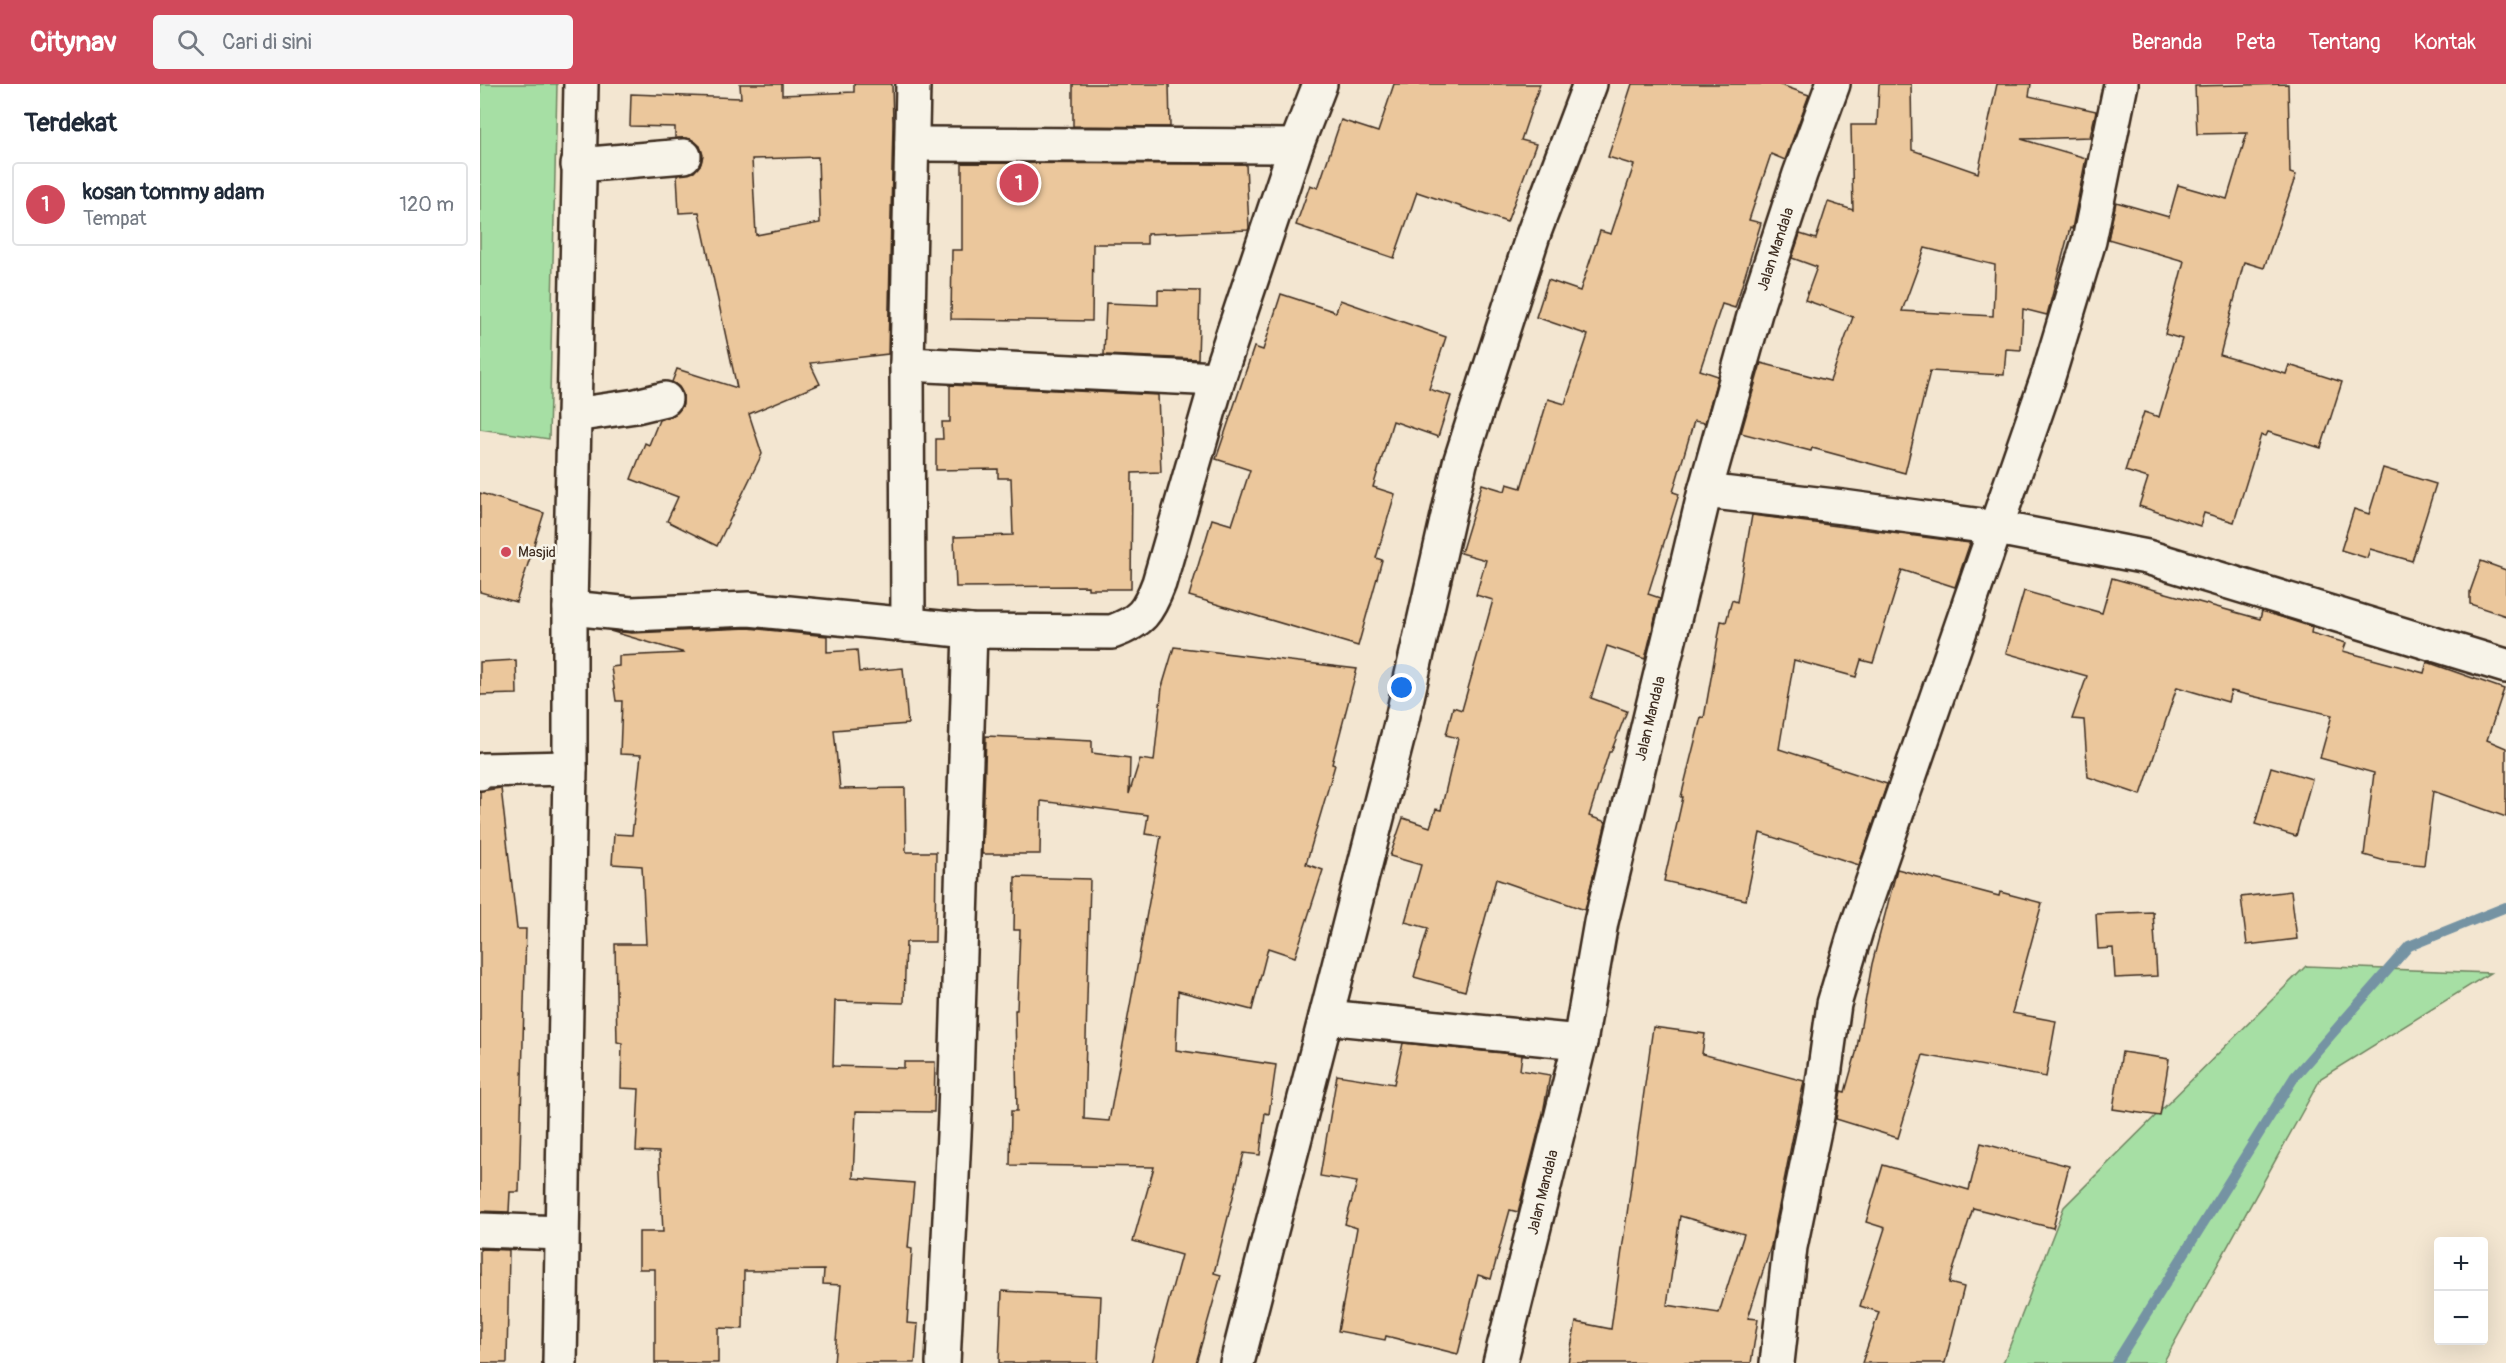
<!DOCTYPE html>
<html lang="id">
<head>
<meta charset="utf-8">
<style>
	body { margin:0; font-family:Pangolin,sans-serif; background:#f6f6f7; color:#1f2937 }
	.controls { position:absolute; right:18px; bottom:18px; display:grid; overflow:hidden; border-radius:6px; box-shadow:0 6px 24px #0002 }
	.controls button { width:54px; height:54px; display:grid; place-items:center; padding:0; border:0; border-bottom:2px solid #e0e1e3; background:#fff; color:#1f2937; font:30px sans-serif }
	.you { position:absolute; left:922px; top:604px; width:21px; height:21px; margin:-15px; border:4px solid #fff; border-radius:50%; background:#1a73e8; box-shadow:0 0 0 9px #1a73e833 }
	.badge { display:grid; place-items:center; width:39px; height:39px; border-radius:50%; background:#d1495b; color:#fff; font-size:20px; font-weight:700 }
	.pin { position:absolute; translate:-50% -50%; border:3px solid #fff; box-shadow:0 2px 6px #0006 }
	.list { margin:0; padding:0; list-style:none }
	h2 { display:flex; justify-content:space-between; align-items:center; height:78px; margin:0; padding:0 24px; font-size:26px }
	h2 small { font-size:20px; font-weight:400; color:#747a83 }
	.list li { display:grid; grid-template-columns:39px 1fr auto; gap:18px; align-items:center; box-sizing:border-box; height:84px; margin:0 12px 12px; padding:0 12px; border:2px solid #e0e1e3; border-radius:6px }
	.list b { display:block; font-size:22px; white-space:nowrap }
	.list p { margin:0; font-size:20px; white-space:nowrap; color:#747a83 }
	.list em { font-size:20px; font-style:normal; color:#747a83 }
	.icon { flex:none; width:33px; height:33px; fill:none; stroke:currentColor; stroke-width:2; stroke-linecap:round; stroke-linejoin:round }
	.map { position:relative; flex:none; width:2026px; height:1279px; overflow:hidden }
	header { display:flex; align-items:center; gap:36px; box-sizing:border-box; height:84px; padding:0 30px; background:#d1495b; color:#fff }
	header strong { font-size:28px }
	nav { display:flex; gap:33px; margin-inline-start:auto; font-size:21px }
	.search { width:420px; height:54px; background:#f6f6f7; display:flex; align-items:center; gap:15px; box-sizing:border-box; padding:0 21px; border-radius:6px; color:#747a83; font-size:22px }
	main { display:flex }
	aside { flex:1; background:#fff }
	.map>svg:first-child { display:block }
	.green { fill:#a6dfa4; stroke:#708461; stroke-width:1.5 }
	.lines { fill:none; stroke-linecap:round; stroke-linejoin:round }
	.stream { stroke:#7593a3; stroke-width:10 }
	.building { fill:#ebc79c; stroke:#3b2a1e; stroke-width:1.5; fill-rule:evenodd }
	.minor-casing { stroke:#3b2a1e; stroke-width:38 }
	.minor { stroke:#f7f3e8; stroke-width:33 }
	.poi-dot { fill:#d1495b; stroke:#f7f3e8; stroke-width:2 }
	.labels { text-anchor:middle; dominant-baseline:central; stroke-width:5; stroke-linejoin:round; paint-order:stroke }
	.street-label { font-size:15px; fill:#3b2a1e; stroke:#f7f3e8 }
	.poi-label { font-size:15px; fill:#3b2a1e; stroke:#f7f3e8; text-anchor:start }
</style>
</head>
<body>
<header>
<strong>Citynav</strong>
<div class="search"><svg class="icon" aria-label="search" viewBox="0 0 24 24"><circle cx="10" cy="10" r="6"/><path d="M15 15l6 6"/></svg>Cari di sini</div>
<nav><a>Beranda</a><a>Peta</a><a>Tentang</a><a>Kontak</a></nav>
</header>
<main>
<aside>
<h2>Terdekat<small></small></h2>
<ul class="list">
<li><span class="badge">1</span><div><b>kosan tommy adam</b><p>Tempat</p></div><em>120 m</em></li>
</ul>
</aside>
<div class="map">
<svg width="2026" height="1279" viewBox="0 0 2026 1279">
	<rect width="100%" height="100%" fill="#f3e6d1"/>
	<filter id="ink" filterUnits="userSpaceOnUse"><feTurbulence type="fractalNoise" baseFrequency=".0167" numOctaves="2"/><feDisplacementMap in="SourceGraphic" scale="12" xChannelSelector="R" yChannelSelector="G"/><feConvolveMatrix kernelMatrix="1 2 1 2 8 2 1 2 1" color-interpolation-filters="sRGB"/></filter>
	<g filter="url(#ink)">
		<g class="green">
			<path d="M0,0H77L69,355L0,345Z"/>
			<path d="M1826,882L2010,889L1841,994L1683,1279H1523L1584,1123Z"/>
		</g>
		<g class="lines">
			<path class="stream" d="M1636,1279L1815,992L1929,862L2026,823"/>
		</g>
		<g class="building">
			<path d="M260,0H302V11L374,8V0H412L413,39L408,270L330,279L340,300L269,330L282,370L237,462L187,437L198,413L151,395L165,359L169,361L179,336L197,329L203,321V310L199,303L192,298L197,285L257,304L219,128L199,129L197,91L214,88L221,80L223,71L220,62L211,55L195,54V43L150,42L151,10L261,14ZM338,73L340,139L276,151L272,75Z"/>
			<path d="M593,0H689L690,43L593,42Z"/>
			<path d="M914,0H1060L1041,56L1056,60L1027,138L937,108L914,174L816,141L830,101L838,104L861,36L898,48Z"/>
			<path d="M1152,0H1298L1329,11L1305,76L1291,70L1269,136L1281,139L1255,224L1242,220L1220,286L1238,292L1225,339L1214,337L1193,408L1199,410L1168,510L1180,514L1165,575L1127,562L1111,614L1147,627L1131,668H1129L1109,732L1126,738L1105,826L1016,795L985,907L934,893L948,844L925,838L941,781L910,772L923,734L950,743L956,725L961,726L978,654L966,651L973,623L982,626L1013,516L996,511L1006,476L981,469L1002,400L1025,407L1027,400L1041,404L1068,315L1085,320L1108,251L1056,233L1068,196L1100,207L1120,147L1131,150L1154,81L1128,73Z"/>
			<path d="M1399,0H1431L1432,66L1498,89L1517,0H1551L1549,12L1616,27L1610,53L1541,55L1606,74L1592,145L1590,144L1567,231L1543,225L1541,266L1526,265L1524,291L1450,287L1425,389L1332,364L1331,367L1261,349L1281,279L1350,297L1373,233L1325,216L1337,183L1312,174L1320,150L1336,155L1348,118L1373,126L1371,41H1397ZM1445,164L1515,181L1513,232L1422,227Z"/>
			<path d="M1808,0L1810,89L1816,91L1784,184L1764,178L1740,271L1806,290L1809,281L1862,298L1841,364L1788,348L1786,352L1781,351L1754,438L1724,429L1720,442L1659,422L1668,394L1645,387L1664,328L1679,333L1702,255L1685,250L1704,177L1628,155L1636,118L1689,133L1698,101L1747,115L1767,49L1717,50L1715,2Z"/>
			<path d="M482,79L766,80L769,144L768,146L667,150V160H613L612,237L471,235L472,166H482Z"/>
			<path d="M678,206L720,207L718,275L624,271L626,219L678,221Z"/>
			<path d="M801,210L856,228L860,216L966,253L949,305L971,312L958,353L913,337L893,403L915,410L896,474L902,476L878,562L709,512L732,435L752,441L770,386L736,375L774,263L783,266Z"/>
			<path d="M470,301L678,311L681,388L652,389L651,505H608V502L476,503L474,453L533,451L531,394H518V385L456,386V355H463L462,338H470Z"/>
			<path d="M1903,384L1956,400L1932,477L1890,465L1887,474L1861,466L1874,425L1889,430Z"/>
			<path d="M0,409L64,429L36,518L0,508Z"/>
			<path d="M1272,431L1490,459L1475,503L1422,486L1393,579L1381,576L1376,593L1314,576L1299,665L1407,700L1379,781L1280,749L1266,816L1184,797L1203,713H1201L1221,633L1224,634L1241,537L1246,538L1252,516L1257,518Z"/>
			<path d="M2001,477L2026,486V532L1990,520V508Z"/>
			<path d="M1632,494L1780,535L1782,527L1832,543L1831,549L1866,559L1863,567L1944,589L1947,578L2024,605L2007,656L2026,664V733L1953,707L1944,781L1905,777L1884,771L1894,689L1840,674L1852,631L1751,607L1748,618L1697,603L1661,711L1608,693L1604,636L1592,635L1607,592L1526,569L1544,507L1622,529Z"/>
			<path d="M268,544L347,552V568L377,566L379,588L423,584L428,640L354,646L360,705L425,704L426,768H456L455,858H426L424,919L355,917L353,982L424,984V978H455L454,1028L376,1027L373,1094L434,1099L428,1164L432,1165L427,1239L438,1240L435,1279H354L361,1201L343,1200L344,1186L264,1187L263,1245L238,1244V1279H175V1185H159V1148H183L179,1068L156,1067L159,1005L141,1004L142,959L137,958L135,860H166L162,782L132,780L134,750L152,751L161,671L140,670L142,617H136L131,583L139,582V572L205,569L130,547L152,549Z"/>
			<path d="M694,563L877,585L852,680L855,681L826,780L843,786L815,873L788,864L772,926L698,907L696,966L796,981L789,1030L785,1029L780,1071L764,1069L734,1189L741,1191L716,1279H672L701,1171L653,1157L674,1083L530,1081L531,1027H537L535,926H537L540,846H534L535,793L610,795L604,1035L629,1037L681,752L665,750L668,731L561,717L560,770H502L506,652L612,657V669L650,674L649,710L660,675L674,677L682,603Z"/>
			<path d="M36,576L37,610L0,611V578Z"/>
			<path d="M1791,683L1832,695L1816,752L1775,740Z"/>
			<path d="M21,704L37,845H46L39,1108H30L29,1128L0,1127V707Z"/>
			<path d="M1417,785L1519,812L1520,808L1562,819L1532,929L1576,937L1566,993L1443,971L1418,1054L1356,1035L1361,1007L1365,1008L1376,969L1392,880Z"/>
			<path d="M1811,807L1817,855L1767,861L1761,813Z"/>
			<path d="M1673,828L1677,892L1635,894L1633,864L1618,865L1616,830Z"/>
			<path d="M1173,943L1225,950L1222,970L1324,997L1291,1162L1268,1234L1278,1235L1271,1279H1088L1096,1238L1131,1245ZM1200,1132L1264,1150L1239,1229L1187,1221Z"/>
			<path d="M923,959L1042,971L1040,986L1070,991L1063,1029L1038,1128L1030,1126L1011,1195L998,1191L978,1270L906,1252L905,1256L858,1247L877,1144L865,1140L877,1098L840,1092L857,991L914,1000Z"/>
			<path d="M1642,968L1689,975L1680,1032L1633,1025Z"/>
			<path d="M1501,1059L1589,1082L1573,1144L1493,1124L1469,1199L1484,1203L1465,1279H1382L1399,1228L1380,1222L1405,1144L1386,1138L1403,1081L1489,1106Z"/>
			<path d="M0,1165L29,1166L27,1279H0Z"/>
			<path d="M522,1207L621,1212L618,1279H519Z"/>
		</g>
		<g class="lines">
			<g class="minor-casing">
				<g id="minor">
					<path d="M432,60L816,62"/>
					<path d="M98,81L204,72"/>
					<path d="M427,280L738,295"/>
					<path d="M94,331L156,322L185,315"/>
					<path d="M1225,407L1363,423L1517,444L1667,473L2026,582"/>
					<path d="M90,524L151,530L269,525L490,547L632,548C662,537 668,528 679,499L738,295L816,62L840,0"/>
					<path d="M428,541L427,280L433,0"/>
					<path d="M0,689L3,686L90,684"/>
					<path d="M846,933L1100,958"/>
					<path d="M0,1146L82,1149"/>
					<path d="M80,1279L90,684V524L101,0"/>
					<path d="M463,1279L475,1030L490,547"/>
					<path d="M757,1279L920,644L980,379L1053,151L1110,0"/>
					<path id="s1" d="M1020,1279L1100,958L1121,838L1225,407L1278,218L1320,90L1353,0"/>
					<path d="M1297,1279L1310,1163L1341,1013L1354,920L1376,846L1567,296L1609,157L1641,0"/>
				</g>
			</g>
			<use href="#minor" class="minor"/>
		</g>
	</g>
	<circle class="poi-dot" cx="26" cy="468" r="6"/>
	<g class="labels">
		<g class="street-label">
			<text stroke="none"><textPath href="#s1" startOffset="1148">Jalan Mandala</textPath></text>
			<text stroke="none"><textPath href="#s1" startOffset="662">Jalan Mandala</textPath></text>
			<text stroke="none"><textPath href="#s1" startOffset="176">Jalan Mandala</textPath></text>
		</g>
		<g class="poi-label">
			<text x="38" y="468">Masjid</text>
		</g>
	</g>
</svg>
<div class="controls">
<button>+</button>
<button>−</button>
</div>
<div class="you"></div>
<div class="pin badge" style="left:539px;top:99px">1</div>
</div>
</main>
</body>
</html>
